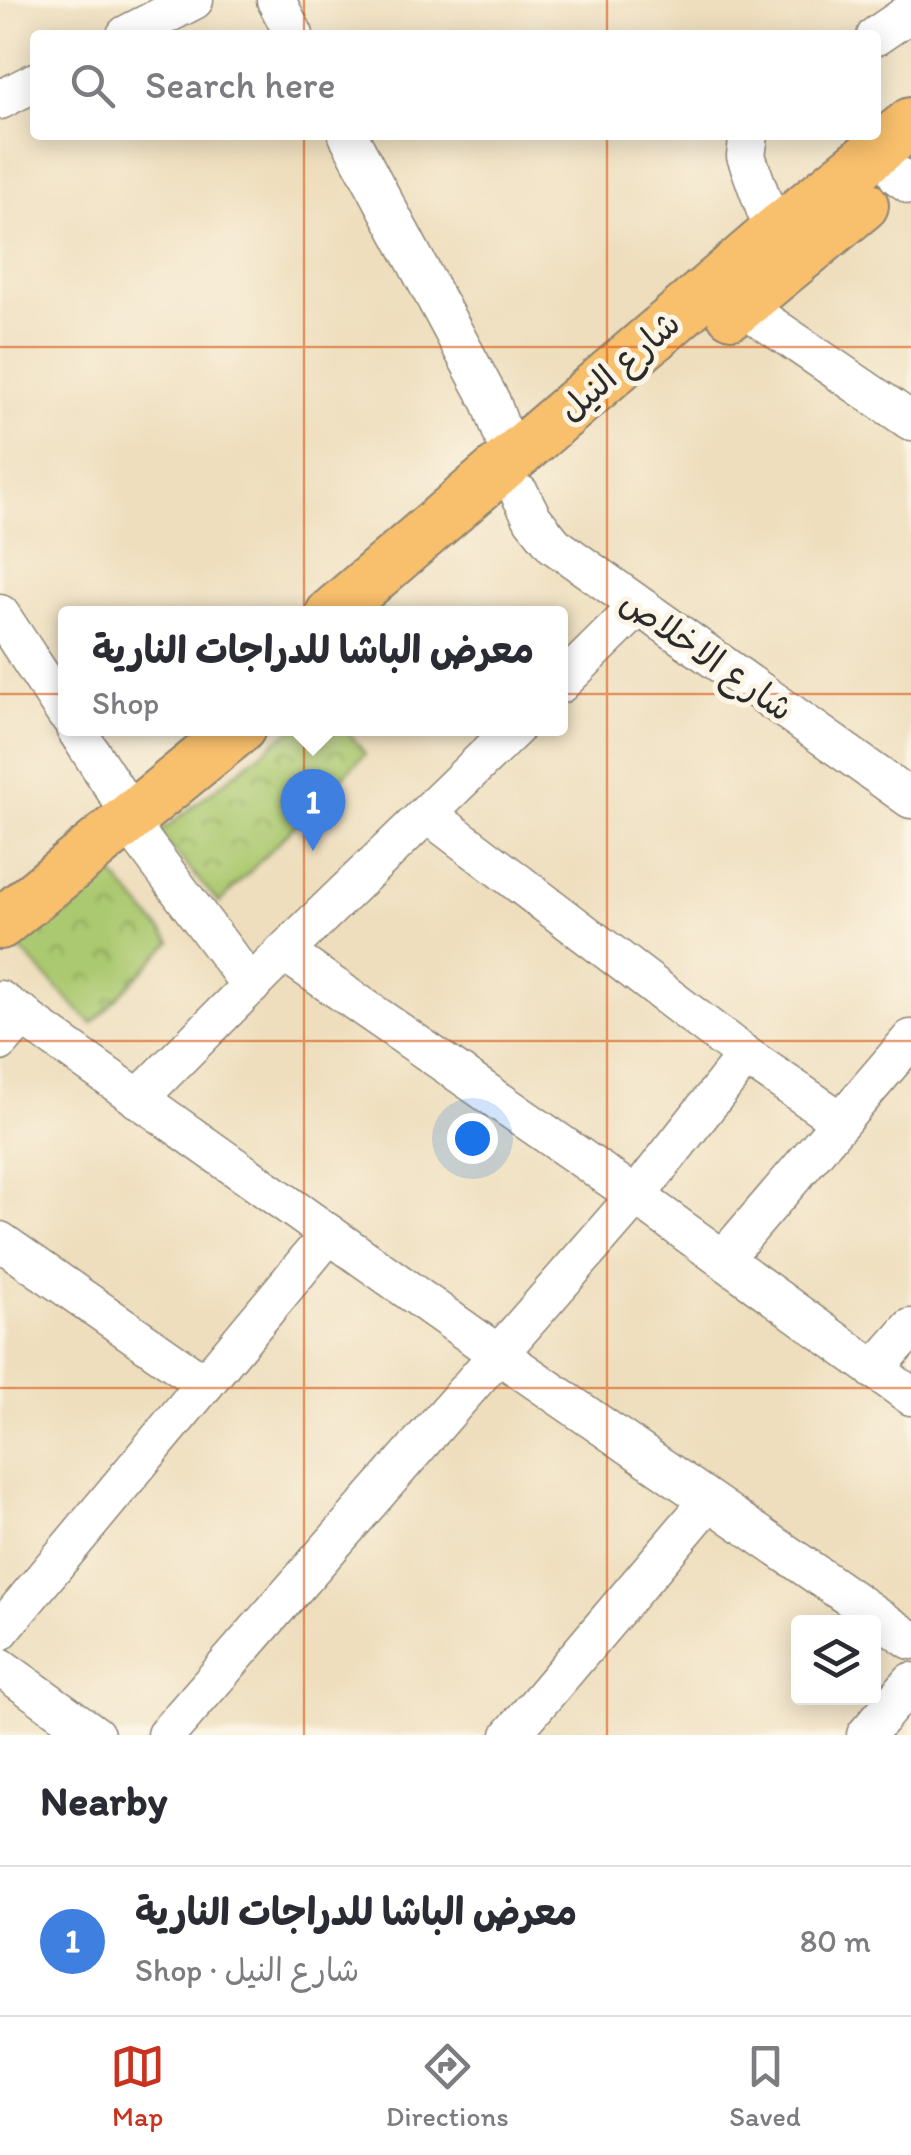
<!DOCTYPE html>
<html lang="en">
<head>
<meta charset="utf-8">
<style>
	body { margin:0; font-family:Itim,"Playpen Sans Arabic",sans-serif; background:#f2f2f3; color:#2b2b33 }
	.controls { position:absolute; right:30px; bottom:30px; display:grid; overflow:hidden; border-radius:10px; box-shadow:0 5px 25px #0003 }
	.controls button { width:90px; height:90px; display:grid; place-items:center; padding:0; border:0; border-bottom:2px solid #e1e1e2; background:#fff; color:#2b2b33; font:50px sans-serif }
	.you { position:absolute; left:472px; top:1138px; width:35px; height:35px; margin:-25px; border:8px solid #fff; border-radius:50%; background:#1a73e8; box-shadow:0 0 0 15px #1a73e833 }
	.badge { display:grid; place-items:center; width:65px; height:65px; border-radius:50%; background:#c8321e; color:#fff; font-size:32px; font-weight:700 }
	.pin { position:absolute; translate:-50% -82px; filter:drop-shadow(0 2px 5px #0008) }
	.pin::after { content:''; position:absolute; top:52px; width:35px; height:30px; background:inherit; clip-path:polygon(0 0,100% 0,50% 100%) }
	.popup { position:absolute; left:58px; top:606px; width:510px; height:130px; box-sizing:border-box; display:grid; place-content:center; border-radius:10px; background:#fff; filter:drop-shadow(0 2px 8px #0005); font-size:32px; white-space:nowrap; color:#7c7c81 }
	.popup b { font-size:38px; color:#2b2b33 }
	.popup::after { content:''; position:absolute; left:50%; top:100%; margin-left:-20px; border:20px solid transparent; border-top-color:#fff }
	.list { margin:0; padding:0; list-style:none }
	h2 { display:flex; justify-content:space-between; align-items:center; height:130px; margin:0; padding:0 40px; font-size:42px }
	h2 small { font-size:32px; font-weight:400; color:#7c7c81 }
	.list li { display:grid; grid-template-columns:65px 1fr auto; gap:30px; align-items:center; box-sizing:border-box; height:150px; padding:0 40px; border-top:2px solid #e1e1e2 }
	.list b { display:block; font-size:38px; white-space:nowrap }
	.list p { margin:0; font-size:32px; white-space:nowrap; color:#7c7c81 }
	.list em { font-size:32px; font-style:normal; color:#7c7c81 }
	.icon { flex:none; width:55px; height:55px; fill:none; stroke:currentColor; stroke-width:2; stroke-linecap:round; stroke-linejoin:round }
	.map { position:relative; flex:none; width:911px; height:1735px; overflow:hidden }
	.search { position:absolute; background:#fff; box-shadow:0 5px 25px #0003; left:30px; right:30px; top:30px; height:110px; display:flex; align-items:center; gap:25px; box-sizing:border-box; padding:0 35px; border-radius:10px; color:#7c7c81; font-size:38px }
	.sheet { height:280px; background:#fff }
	nav { display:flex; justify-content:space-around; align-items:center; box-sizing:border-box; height:140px; border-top:2px solid #e1e1e2; background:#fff; font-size:28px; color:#7c7c81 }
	nav a { display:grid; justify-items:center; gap:5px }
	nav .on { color:#c8321e }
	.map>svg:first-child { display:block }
	.park { fill:url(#park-crowns); stroke:#6b7a4e; stroke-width:2.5 }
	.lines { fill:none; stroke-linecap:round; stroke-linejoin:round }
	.minor-casing { stroke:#8c8474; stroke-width:41 }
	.major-casing { stroke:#8c8474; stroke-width:54 }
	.minor { stroke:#fff; stroke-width:38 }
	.major { stroke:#f8bf6c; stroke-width:50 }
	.grid { fill:none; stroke:#d5540f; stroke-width:2.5; stroke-opacity:0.55 }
	.labels { text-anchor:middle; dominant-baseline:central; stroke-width:10; stroke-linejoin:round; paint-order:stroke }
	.street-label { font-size:35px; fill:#2b2b2b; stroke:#fcf5e5 }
</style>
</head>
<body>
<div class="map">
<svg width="911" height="1735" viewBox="0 0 911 1735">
	<defs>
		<pattern id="park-crowns" width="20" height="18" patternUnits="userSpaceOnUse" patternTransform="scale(2.5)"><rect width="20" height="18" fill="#abc970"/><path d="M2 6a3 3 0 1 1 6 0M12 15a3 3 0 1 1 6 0" fill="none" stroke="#8ba35c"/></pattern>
	</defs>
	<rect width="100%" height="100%" fill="#fcf5e5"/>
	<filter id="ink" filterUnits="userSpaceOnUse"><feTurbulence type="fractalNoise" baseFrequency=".01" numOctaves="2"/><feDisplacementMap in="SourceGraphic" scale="20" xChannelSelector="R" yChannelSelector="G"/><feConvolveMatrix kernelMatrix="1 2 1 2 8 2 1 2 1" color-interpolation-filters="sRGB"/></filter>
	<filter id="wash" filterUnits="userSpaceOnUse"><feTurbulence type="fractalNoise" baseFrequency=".0048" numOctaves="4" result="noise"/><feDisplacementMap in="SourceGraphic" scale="40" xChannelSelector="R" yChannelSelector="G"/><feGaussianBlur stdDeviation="2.25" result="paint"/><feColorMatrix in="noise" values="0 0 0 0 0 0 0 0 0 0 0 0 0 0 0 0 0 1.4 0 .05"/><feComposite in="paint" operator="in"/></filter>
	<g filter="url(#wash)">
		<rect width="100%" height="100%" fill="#eedebd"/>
		<g class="park">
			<path d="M292,729H346L365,754L219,903L159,833Z"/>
			<path d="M111,872L171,942L92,1024L16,945Z"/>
		</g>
	</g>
	<g filter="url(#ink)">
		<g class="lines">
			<g class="minor-casing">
				<g id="minor">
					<path d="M276,0L294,35"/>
					<path d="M126,35L194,0"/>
					<path d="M876,36L911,12"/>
					<path d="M0,100L35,82"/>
					<path d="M348,135L491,402L511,457"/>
					<path d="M749,135L746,156L774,233"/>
					<path d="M898,176L911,185"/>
					<path d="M741,305L911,421"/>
					<path d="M520,494L533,519L554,545L911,799"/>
					<path d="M0,614L66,714"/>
					<path d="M560,684L638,607"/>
					<path d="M75,728L119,796"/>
					<path d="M429,815L746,1056L841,1121"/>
					<path d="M128,822L251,986"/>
					<path d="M284,952L636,1196L911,1396"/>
					<path d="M0,1000L498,1354L911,1640"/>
					<path d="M0,1042L24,1015"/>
					<path d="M138,1099L284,952L515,728"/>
					<path d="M0,1241L205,1384"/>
					<path d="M723,1259L911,1039"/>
					<path d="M874,1370L911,1328"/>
					<path d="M0,1631L329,1234"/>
					<path d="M0,1667L95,1735"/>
					<path d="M166,1735L636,1196L746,1056"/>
					<path d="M511,1735L709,1501"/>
					<path d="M866,1735L911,1682"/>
				</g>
			</g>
			<g class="major-casing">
				<g id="major">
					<path d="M732,313L863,205"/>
					<path d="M331,614L774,233L911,123"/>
					<path d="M0,924L240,728"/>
				</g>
			</g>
			<use href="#minor" class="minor"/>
			<use href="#major" class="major"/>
		</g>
	</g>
	<path class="grid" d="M304,0V35M607,0V35M304,135V1735M607,135V1735M0,347H911M0,694H911M0,1041H911M0,1388H911"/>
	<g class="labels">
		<g class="street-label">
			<text transform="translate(619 366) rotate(-41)">شارع النيل</text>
			<text transform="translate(707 655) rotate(35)">شارع الاخلاص</text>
		</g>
	</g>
</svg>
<div class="controls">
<button><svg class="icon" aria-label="layers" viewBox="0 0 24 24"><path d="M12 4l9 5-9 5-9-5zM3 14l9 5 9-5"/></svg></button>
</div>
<div class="you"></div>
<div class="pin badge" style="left:313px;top:851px;background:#3f7fe0">1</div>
<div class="popup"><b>معرض الباشا للدراجات النارية</b>Shop</div>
<div class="search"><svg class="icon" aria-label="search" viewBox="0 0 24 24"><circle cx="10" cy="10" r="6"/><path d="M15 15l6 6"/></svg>Search here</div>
</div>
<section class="sheet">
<h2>Nearby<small></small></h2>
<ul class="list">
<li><span class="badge" style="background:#3f7fe0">1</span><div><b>معرض الباشا للدراجات النارية</b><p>Shop · شارع النيل</p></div><em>80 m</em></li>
</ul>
</section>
<nav>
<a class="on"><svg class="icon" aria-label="map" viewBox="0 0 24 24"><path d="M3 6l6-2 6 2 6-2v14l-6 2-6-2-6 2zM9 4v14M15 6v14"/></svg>Map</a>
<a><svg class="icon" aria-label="directions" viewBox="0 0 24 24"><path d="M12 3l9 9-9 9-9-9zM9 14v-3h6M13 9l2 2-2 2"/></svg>Directions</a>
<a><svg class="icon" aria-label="saved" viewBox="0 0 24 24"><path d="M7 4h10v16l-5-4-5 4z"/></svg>Saved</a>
</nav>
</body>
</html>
